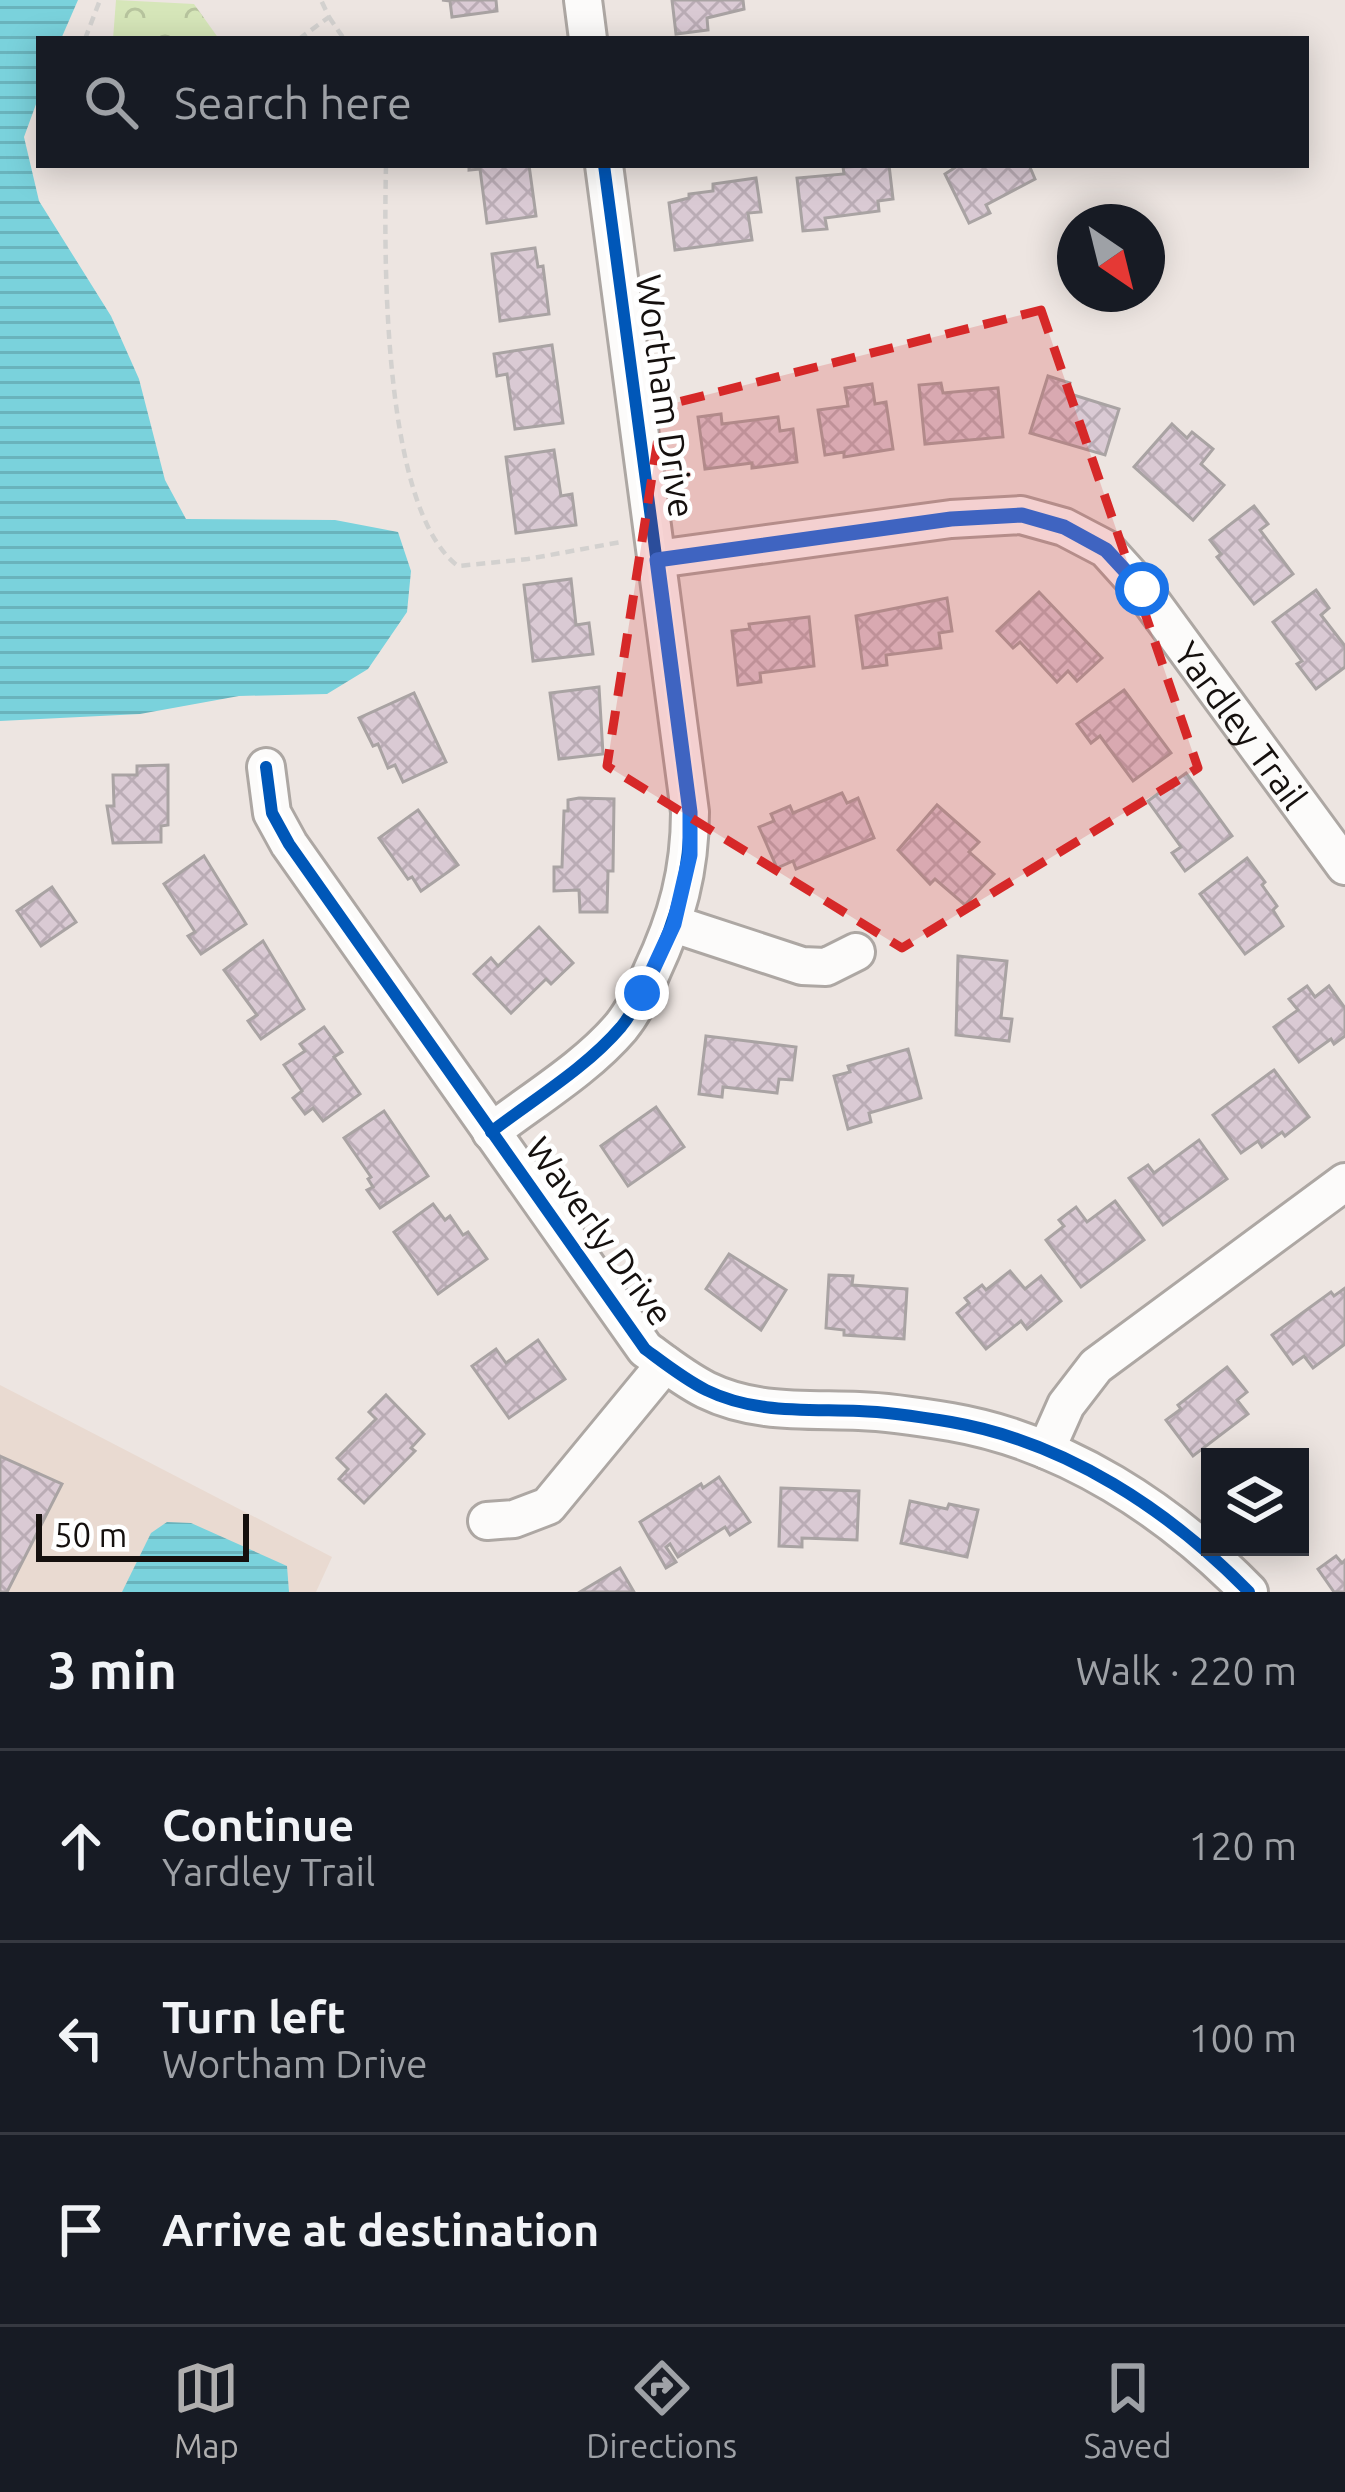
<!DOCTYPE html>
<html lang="en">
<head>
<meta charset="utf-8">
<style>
	body { margin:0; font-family:Ubuntu,sans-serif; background:#242831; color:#f1f3f6 }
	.controls { position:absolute; right:36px; bottom:36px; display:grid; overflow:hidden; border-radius:0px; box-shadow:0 6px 30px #0003 }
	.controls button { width:108px; height:108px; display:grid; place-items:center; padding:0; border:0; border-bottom:3px solid #363941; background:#171b24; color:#f1f3f6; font:60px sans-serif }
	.compass { position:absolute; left:1057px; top:204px; width:108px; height:108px; border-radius:50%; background:#171b24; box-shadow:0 6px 30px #0003; rotate:145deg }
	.scale { position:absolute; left:36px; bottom:30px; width:213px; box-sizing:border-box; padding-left:12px; border:6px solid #15100e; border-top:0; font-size:33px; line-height:42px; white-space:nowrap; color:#15100e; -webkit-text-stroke:9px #fff; paint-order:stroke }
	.stop { position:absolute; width:36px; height:36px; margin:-27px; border:9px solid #1a73e8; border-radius:50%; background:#fff }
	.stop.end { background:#1a73e8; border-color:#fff; box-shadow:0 3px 12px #0008 }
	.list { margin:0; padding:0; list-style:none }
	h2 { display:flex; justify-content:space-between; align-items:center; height:156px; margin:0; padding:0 48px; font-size:51px }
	h2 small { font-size:39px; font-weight:400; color:#9ea1a6 }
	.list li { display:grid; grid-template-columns:78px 1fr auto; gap:36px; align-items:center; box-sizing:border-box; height:192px; padding:0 48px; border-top:3px solid #363941 }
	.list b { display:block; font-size:45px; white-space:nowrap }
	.list p { margin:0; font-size:39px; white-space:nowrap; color:#9ea1a6 }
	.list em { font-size:39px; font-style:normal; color:#9ea1a6 }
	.icon { flex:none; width:66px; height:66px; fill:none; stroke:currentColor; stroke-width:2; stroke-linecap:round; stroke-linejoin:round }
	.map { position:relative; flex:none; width:1345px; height:1592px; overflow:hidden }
	.search { position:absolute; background:#171b24; box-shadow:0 6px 30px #0003; left:36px; right:36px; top:36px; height:132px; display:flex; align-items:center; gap:30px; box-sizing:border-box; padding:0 42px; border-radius:0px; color:#9ea1a6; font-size:45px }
	.sheet { height:732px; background:#171b24 }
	nav { display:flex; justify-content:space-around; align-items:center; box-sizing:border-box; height:168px; border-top:3px solid #363941; background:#171b24; font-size:33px; color:#9ea1a6 }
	nav a { display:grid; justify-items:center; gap:6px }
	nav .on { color:#b0afaf }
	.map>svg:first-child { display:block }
	.built { fill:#e9dad1 }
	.park { fill:url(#park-crowns) }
	.water { fill:url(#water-rules) }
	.building { fill:url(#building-cross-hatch); stroke:#a9a3a3; stroke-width:3 }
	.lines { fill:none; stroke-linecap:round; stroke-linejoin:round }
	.minor-casing { stroke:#ada7a3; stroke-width:42 }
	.path { stroke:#d3d1cf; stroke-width:4.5; stroke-dasharray:9 6; stroke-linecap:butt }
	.minor { stroke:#fcfbfa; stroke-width:36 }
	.cycleway-casing { stroke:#fff; stroke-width:20 }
	.cycleway { stroke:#0057b8; stroke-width:12 }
	.route { stroke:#1a73e8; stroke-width:15 }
	.marked { fill:#d62828; fill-opacity:0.2; stroke:#d62828; stroke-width:9; stroke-dasharray:24 15; stroke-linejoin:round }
	.labels { text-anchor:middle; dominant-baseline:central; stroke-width:10; stroke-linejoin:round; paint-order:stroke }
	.street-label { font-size:36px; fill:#15100e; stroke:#fff }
</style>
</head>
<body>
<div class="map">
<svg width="1345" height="1592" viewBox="0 0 1345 1592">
	<defs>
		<pattern id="park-crowns" width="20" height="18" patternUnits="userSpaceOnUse" patternTransform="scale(3)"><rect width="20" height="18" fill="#d6e6b9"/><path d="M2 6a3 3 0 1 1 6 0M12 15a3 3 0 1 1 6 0" fill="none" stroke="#b7c49e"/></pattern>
		<pattern id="water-rules" width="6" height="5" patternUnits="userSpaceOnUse" patternTransform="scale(3)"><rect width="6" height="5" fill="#7ad2dc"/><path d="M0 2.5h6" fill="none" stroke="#69b3bc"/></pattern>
		<pattern id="building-cross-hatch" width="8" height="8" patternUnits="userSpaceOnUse" patternTransform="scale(3)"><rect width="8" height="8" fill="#dacad4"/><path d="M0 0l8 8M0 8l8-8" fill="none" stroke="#baacb5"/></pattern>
	</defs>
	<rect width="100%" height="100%" fill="#ede5e1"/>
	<path class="built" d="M0,1385L332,1557L316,1592H0Z"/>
	<path class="park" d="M116,0L194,4L219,39H113Z"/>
	<g class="water">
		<path d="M0,0H78L61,39H39V96L24,137L39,201L111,316L139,379L165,480L186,519L335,520L398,532L411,571L407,612L368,669L327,694L239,696L140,714L0,721Z"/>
		<path d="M167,1522L191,1523L287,1566L289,1592H122L151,1533Z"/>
	</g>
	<g class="building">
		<path d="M442,0H496L497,11L452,17L450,1Z"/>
		<path d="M672,0H743L744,9L707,18L708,30L676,34Z"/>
		<path d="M469,165H529L536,216L487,223L480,169L469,170Z"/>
		<path d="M889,165L893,199L878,201L879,211L825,218L827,229L803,231L797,178L844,174L843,167Z"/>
		<path d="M959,165H1029L1035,179L986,205L990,213L969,223L945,174Z"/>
		<path d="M756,178L761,212L748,213L752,240L675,250L669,203L689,198V194L713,191V184Z"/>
		<path d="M535,248L538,267L543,266L549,314L500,321L492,254Z"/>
		<path d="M552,345L563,423L515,429L507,374L497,376L494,354Z"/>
		<path d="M1048,376L1070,383L1067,393L1119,409L1105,455L1030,433Z"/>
		<path d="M941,383L943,393L998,388L1003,437L925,444L919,385Z"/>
		<path d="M872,384L875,404L886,402L893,449L844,457V452L825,455L818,410L848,406L845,388Z"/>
		<path d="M721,414L722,424L778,417L780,431L793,429L797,462L752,468V463L705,469L698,417Z"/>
		<path d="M1172,424L1187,438L1192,432L1213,449L1201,464L1224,485L1193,520L1134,467Z"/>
		<path d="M554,450L561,496L572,494L576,525L516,533L506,457Z"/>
		<path d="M1254,506L1268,524L1260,530L1293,574L1254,604L1217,557L1221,554L1210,540Z"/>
		<path d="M571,579L576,625L589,623L593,654L533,661L524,585Z"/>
		<path d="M1316,590L1329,608L1321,615L1345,646V667L1316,689L1297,664L1302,661L1273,622Z"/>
		<path d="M1039,592L1102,658L1077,681L1068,671L1057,682L1020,642L1013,648L997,631Z"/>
		<path d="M947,598L952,631L939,633L941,648L886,655L887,665L863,668L856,616Z"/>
		<path d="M809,617L814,666L760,673L761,682L738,685L732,631L750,629L749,624Z"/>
		<path d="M599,687L603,754L559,759L550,693Z"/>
		<path d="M1124,690L1171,753L1133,781L1100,736L1091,743L1077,724Z"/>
		<path d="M414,693L446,762L403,782L395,765L388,768L378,744L373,746L359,718Z"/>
		<path d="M168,765V825L161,826V842L113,843L107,806H114L113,775H137V766Z"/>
		<path d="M1186,773L1232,836L1185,871L1172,853L1181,847L1148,801Z"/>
		<path d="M842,793L847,803L858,798L874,838L796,869L793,861L777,868L759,827L774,821L771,814L790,806L793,813Z"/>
		<path d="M579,798L614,799L613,871H608L607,912H580L579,890L554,891V867H562L564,811H568V800Z"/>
		<path d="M937,805L979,842L969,852L994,874L965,905L935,879L930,884L898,850Z"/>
		<path d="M418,810L458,865L421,891L412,877L408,879L379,838Z"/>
		<path d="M204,856L246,924L201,954L188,936L195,932L164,884Z"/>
		<path d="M1247,858L1265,882L1262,885L1277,906L1273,910L1283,926L1245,954L1200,894Z"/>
		<path d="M52,887L76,922L41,946L17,911Z"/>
		<path d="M539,927L573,963L551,984L546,979L511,1013L474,974L491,958L498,966Z"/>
		<path d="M263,941L304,1009L261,1039L248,1021L257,1015L224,970Z"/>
		<path d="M958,956L1007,961L1001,1018L1012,1019L1009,1041L956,1035Z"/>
		<path d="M1307,986L1315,997L1329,986L1345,1008V1036L1334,1044L1331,1039L1299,1062L1274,1027L1298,1010L1289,999Z"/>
		<path d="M324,1027L342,1052L334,1057L360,1094L323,1121L313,1108L305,1114L293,1098L302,1091L284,1065L305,1051L300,1044Z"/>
		<path d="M706,1036L796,1047L792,1080L779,1079L777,1093L723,1087L722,1097L699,1094Z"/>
		<path d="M908,1049L921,1098L869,1113L871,1122L848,1129L834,1076L850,1072L848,1066Z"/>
		<path d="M1274,1070L1309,1117L1285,1136L1282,1132L1262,1147L1258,1141L1241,1153L1213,1115Z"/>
		<path d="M656,1107L684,1147L628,1186L601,1146Z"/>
		<path d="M384,1111L428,1176L380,1208L367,1190L373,1187L368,1179L371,1177L344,1138Z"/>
		<path d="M1199,1140L1227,1179L1163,1225L1129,1178L1148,1165L1154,1173Z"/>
		<path d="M1115,1201L1144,1240L1081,1287L1046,1240L1064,1226L1059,1220L1076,1207L1087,1222Z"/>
		<path d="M433,1204L445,1220L450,1216L463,1235L468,1232L487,1259L438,1294L394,1232Z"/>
		<path d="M729,1254L786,1290L761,1330L706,1289Z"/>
		<path d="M1010,1271L1025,1289L1041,1276L1061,1301L1027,1329L1021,1321L986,1349L957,1313L969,1303L965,1298L982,1285L986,1290Z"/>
		<path d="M829,1275L853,1276L852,1285L907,1289L904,1339L844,1335V1330L826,1328Z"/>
		<path d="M1345,1288V1344L1313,1368L1304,1356L1293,1364L1272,1335L1331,1292L1334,1296Z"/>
		<path d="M538,1340L565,1379L509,1418L472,1366L496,1349L506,1363Z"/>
		<path d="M1227,1367L1247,1392L1237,1400L1248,1414L1193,1456L1166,1420L1181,1409L1178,1405Z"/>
		<path d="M386,1395L424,1434L411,1448L415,1451L364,1503L339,1479L348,1469L337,1458L376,1419L369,1412Z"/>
		<path d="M0,1456L62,1484L7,1592H0Z"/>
		<path d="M719,1477L750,1522L730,1535L725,1527L678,1557L670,1544L666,1547L676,1562L666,1568L640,1522L701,1484L703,1488Z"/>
		<path d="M781,1488L859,1491L857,1540L802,1538V1547L779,1546Z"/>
		<path d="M910,1501L947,1509L949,1504L978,1510L967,1557L901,1543Z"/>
		<path d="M1336,1556L1342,1563L1345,1560V1592H1334L1318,1569Z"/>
		<path d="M620,1568L634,1592H580Z"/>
	</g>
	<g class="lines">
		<g class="minor-casing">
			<g id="minor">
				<path d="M583,0L588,39"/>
				<path id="s1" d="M657,559L951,519L1021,515L1064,527L1106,549L1142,589L1345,866"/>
				<path d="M266,767L272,813L289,844L645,1349C664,1363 684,1379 706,1390C755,1414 807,1409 859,1411C889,1412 921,1417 951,1422C1066,1442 1169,1510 1249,1592"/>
				<path d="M674,924L802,966L826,967L856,952"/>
				<path d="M491,1132C534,1099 586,1068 621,1027C634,1011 644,990 652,971C677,918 690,871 690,812L604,165"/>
				<path d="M1046,1450L1066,1405L1096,1366L1345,1182"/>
				<path d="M487,1521L514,1519L548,1506L665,1364"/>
			</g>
		</g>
		<g class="path">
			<path d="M329,17L344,39"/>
			<path d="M85,39L100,0"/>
			<path d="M299,39L329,17L321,0"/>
			<path d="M386,165C384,256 382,509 458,566L528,559L621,542"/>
		</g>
		<use href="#minor" class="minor"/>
		<g class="cycleway-casing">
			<g id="cycleway">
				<path d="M266,767L272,813L289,844L645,1349C664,1363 684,1379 706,1390C755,1414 807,1409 859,1411C889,1412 921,1417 951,1422C1066,1442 1169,1510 1249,1592"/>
				<path d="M491,1132C534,1099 586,1068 621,1027C634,1011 644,990 652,971C677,918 690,871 690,812L604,165"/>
			</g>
		</g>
		<use href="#cycleway" class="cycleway"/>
	</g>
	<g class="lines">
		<path class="route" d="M642,993L674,924L690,855V812L657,560L951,519L1022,515L1064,527L1106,550L1142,589"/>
	</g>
	<path class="marked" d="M1041,310L1198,768L902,948L607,766L663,406Z"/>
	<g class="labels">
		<g class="street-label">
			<text transform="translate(666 396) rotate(82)">Wortham Drive</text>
			<text stroke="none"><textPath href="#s1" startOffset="681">Yardley Trail</textPath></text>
			<text transform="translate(600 1231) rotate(54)">Waverly Drive</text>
		</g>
	</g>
</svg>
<div class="controls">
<button><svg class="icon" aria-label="layers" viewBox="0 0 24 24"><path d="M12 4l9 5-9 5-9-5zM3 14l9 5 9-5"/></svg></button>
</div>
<svg class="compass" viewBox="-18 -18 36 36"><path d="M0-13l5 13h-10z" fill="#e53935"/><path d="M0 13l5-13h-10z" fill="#9ea1a6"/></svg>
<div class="scale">50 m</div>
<div class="stop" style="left:1142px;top:589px"></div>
<div class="stop end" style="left:642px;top:993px"></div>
<div class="search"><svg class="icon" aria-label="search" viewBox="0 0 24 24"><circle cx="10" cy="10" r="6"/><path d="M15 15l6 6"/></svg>Search here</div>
</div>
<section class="sheet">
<h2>3 min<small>Walk · 220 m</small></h2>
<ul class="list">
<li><svg class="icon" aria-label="ahead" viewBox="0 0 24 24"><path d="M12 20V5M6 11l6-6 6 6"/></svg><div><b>Continue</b><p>Yardley Trail</p></div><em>120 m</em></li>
<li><svg class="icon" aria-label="left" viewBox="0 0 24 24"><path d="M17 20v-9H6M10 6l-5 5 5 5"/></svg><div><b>Turn left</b><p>Wortham Drive</p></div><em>100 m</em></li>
<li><svg class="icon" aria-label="arrive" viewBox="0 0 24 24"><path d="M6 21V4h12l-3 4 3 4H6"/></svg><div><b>Arrive at destination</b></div></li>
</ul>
</section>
<nav>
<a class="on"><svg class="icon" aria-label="map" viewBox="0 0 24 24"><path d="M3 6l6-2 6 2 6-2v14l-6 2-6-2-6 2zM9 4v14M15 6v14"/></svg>Map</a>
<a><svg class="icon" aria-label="directions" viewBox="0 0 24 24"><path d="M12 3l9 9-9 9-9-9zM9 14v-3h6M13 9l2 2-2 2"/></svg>Directions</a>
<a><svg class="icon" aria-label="saved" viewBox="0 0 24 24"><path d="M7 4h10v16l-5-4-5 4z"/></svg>Saved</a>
</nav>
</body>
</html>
